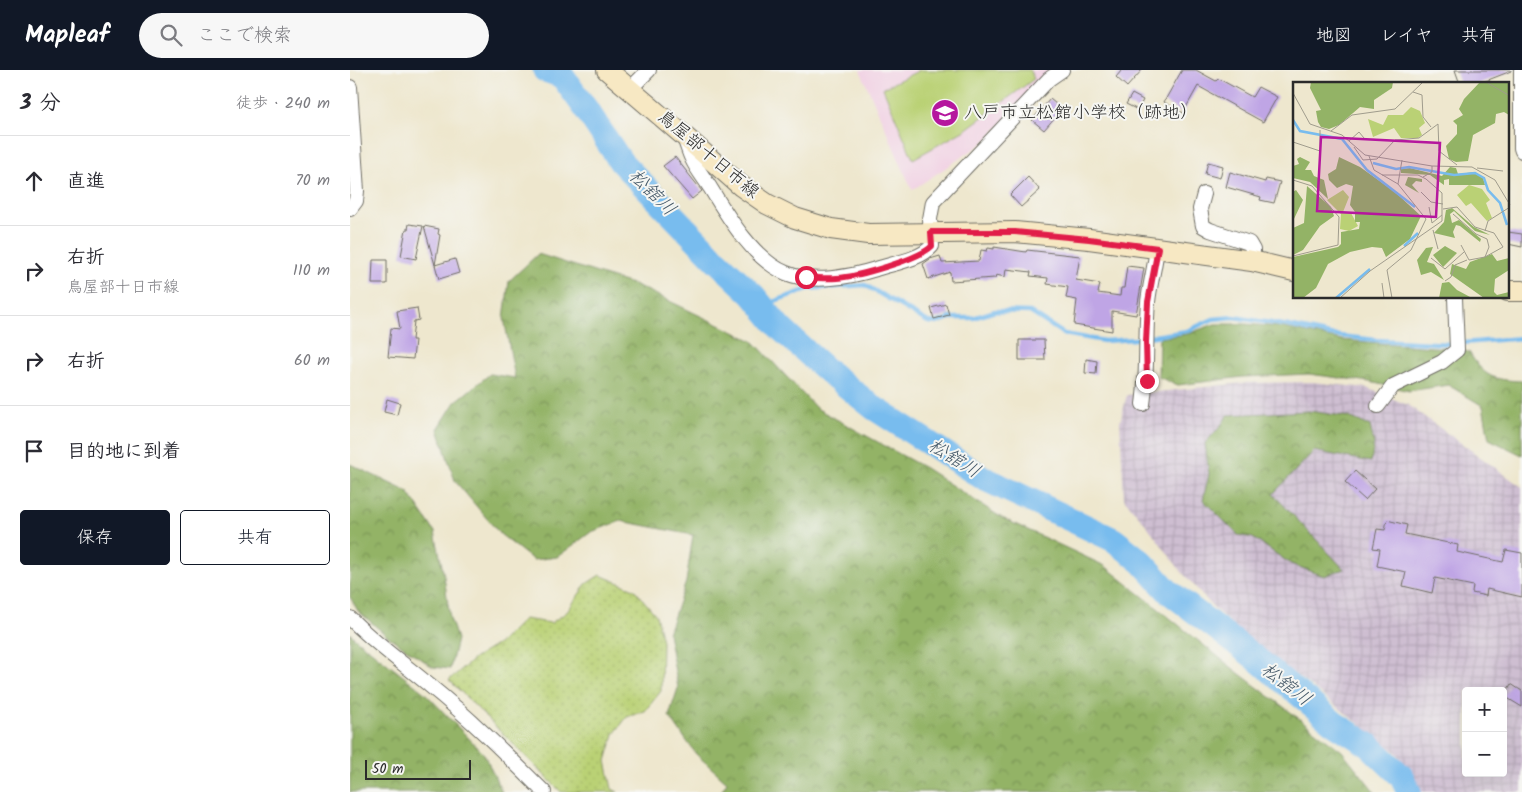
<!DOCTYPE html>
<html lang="ja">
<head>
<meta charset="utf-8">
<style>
	body { margin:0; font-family:Kalam,"Klee One",sans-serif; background:#f7f7f7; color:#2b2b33 }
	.controls { position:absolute; right:15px; bottom:15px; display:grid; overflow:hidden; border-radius:5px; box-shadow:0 5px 20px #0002 }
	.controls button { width:45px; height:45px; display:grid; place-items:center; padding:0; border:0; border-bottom:1px solid #e1e1e2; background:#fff; color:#2b2b33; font:25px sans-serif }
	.scale { position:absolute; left:15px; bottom:12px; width:106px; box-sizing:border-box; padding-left:5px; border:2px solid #2b2b2b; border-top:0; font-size:14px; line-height:18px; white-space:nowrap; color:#2b2b2b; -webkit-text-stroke:4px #f6f6f2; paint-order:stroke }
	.stop { position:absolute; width:15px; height:15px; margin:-11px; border:4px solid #e11d48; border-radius:50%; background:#fff }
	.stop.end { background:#e11d48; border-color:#fff; box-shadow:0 1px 5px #0008 }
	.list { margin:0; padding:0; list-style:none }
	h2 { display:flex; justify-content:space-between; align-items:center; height:65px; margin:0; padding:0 20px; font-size:21px }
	h2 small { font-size:16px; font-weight:400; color:#7c7c81 }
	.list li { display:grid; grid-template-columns:32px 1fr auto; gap:15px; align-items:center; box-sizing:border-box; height:90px; padding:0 20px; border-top:1px solid #e1e1e2 }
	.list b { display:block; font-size:19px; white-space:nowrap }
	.list p { margin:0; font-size:16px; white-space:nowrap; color:#7c7c81 }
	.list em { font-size:16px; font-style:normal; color:#7c7c81 }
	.actions { display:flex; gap:10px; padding:15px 20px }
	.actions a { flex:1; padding:11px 0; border:1px solid #111827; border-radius:5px; text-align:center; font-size:18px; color:#111827 }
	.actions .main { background:#111827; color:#fff }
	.icon { flex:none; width:28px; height:28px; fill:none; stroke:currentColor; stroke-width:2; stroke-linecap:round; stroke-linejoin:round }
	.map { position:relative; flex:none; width:1172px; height:722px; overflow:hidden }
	header { display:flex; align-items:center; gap:30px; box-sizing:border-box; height:70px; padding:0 25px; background:#111827; color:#fff }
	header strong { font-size:24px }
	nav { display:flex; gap:28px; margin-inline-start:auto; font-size:18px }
	.search { width:350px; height:45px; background:#f7f7f7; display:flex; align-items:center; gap:12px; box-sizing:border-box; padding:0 18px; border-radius:28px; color:#7c7c81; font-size:19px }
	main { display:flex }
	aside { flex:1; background:#fff }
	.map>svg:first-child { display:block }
	.built { fill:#f1d0e3 }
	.industrial { fill:url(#industrial-grid); fill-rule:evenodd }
	.green { fill:url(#green-dots); stroke:#727e50 }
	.forest { fill:url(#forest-crowns); stroke:#5f6f48 }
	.pitch { fill:#bad175; stroke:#727e50 }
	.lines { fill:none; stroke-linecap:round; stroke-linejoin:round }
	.stream { stroke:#78bcee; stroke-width:4.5 }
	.river { stroke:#78bcee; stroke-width:25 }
	.building { fill:#bfa5e5 }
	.minor-casing { stroke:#6f6d64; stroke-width:16 }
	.secondary-casing { stroke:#6f6d64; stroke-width:22 }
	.minor { stroke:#fff; stroke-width:14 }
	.secondary { stroke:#f7e8c3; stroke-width:20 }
	.route { stroke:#e11d48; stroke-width:6 }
	.labels { text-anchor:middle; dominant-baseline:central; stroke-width:4; stroke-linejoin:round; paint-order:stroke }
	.poi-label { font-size:18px; fill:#2b2b2b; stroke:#f6f6f2; text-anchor:start }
	.street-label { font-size:18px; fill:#2b2b2b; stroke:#f6f6f2 }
	.water-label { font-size:19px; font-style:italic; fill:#425666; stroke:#f6f6f2 }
	.inset-river { fill:none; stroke:#78bcee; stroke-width:2.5 }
	.inset-road { fill:none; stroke:#a09c8d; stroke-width:1 }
	.view { fill:#b5179e; fill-opacity:0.15; stroke:#b5179e; stroke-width:2.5 }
	.inset-edge { fill:none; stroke:#2b2b2b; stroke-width:2.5 }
</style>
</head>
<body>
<header>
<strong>Mapleaf</strong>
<div class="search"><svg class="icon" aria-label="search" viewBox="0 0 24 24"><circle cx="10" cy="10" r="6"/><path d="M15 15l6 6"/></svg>ここで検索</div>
<nav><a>地図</a><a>レイヤ</a><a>共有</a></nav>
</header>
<main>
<aside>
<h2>3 分<small>徒歩 · 240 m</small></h2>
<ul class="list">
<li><svg class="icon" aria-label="ahead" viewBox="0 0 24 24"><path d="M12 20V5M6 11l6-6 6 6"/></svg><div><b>直進</b></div><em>70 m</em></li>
<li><svg class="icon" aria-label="right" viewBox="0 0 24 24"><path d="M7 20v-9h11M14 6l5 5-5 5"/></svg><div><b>右折</b><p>鳥屋部十日市線</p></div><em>110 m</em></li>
<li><svg class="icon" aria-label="right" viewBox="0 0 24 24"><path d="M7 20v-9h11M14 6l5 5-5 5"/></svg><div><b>右折</b></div><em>60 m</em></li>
<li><svg class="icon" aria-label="arrive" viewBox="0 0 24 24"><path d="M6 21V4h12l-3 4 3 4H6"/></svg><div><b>目的地に到着</b></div></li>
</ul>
<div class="actions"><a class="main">保存</a><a>共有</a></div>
</aside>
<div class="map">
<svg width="1172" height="722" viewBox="0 0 1172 722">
	<defs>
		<pattern id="industrial-grid" width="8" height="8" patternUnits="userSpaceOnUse" patternTransform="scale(1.25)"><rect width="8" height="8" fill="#cebed1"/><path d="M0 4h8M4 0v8" fill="none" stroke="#b1a3b4"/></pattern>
		<pattern id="green-dots" width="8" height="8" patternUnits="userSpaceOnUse" patternTransform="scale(1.25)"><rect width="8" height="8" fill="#bad175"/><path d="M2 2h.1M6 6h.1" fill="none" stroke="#a0b465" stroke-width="1.8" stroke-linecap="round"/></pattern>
		<pattern id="forest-crowns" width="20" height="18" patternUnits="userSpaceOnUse" patternTransform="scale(1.25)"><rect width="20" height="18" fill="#93b366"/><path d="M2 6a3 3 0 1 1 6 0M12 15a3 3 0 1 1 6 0" fill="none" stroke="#789254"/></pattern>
	</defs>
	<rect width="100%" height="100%" fill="#f6f6f2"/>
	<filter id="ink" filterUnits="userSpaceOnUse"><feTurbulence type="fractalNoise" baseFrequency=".02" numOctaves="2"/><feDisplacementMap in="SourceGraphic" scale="10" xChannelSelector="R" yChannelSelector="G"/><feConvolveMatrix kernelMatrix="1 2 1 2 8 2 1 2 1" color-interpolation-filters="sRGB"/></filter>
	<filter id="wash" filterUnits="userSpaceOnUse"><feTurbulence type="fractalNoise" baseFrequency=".0096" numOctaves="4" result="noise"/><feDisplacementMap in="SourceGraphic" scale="20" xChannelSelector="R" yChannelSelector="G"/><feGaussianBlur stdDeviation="1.12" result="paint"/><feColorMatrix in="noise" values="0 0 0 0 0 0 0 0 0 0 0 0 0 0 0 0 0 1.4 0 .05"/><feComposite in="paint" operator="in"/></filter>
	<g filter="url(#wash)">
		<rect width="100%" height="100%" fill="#eee7ce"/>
		<path class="built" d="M510,0H705L633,73L562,120Z"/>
		<path class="industrial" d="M963,312L1017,318L1058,335L1172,417V722H1068L1059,700L1047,683L893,564L864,538L830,500L798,457L774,429L770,352L777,325L894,313ZM1116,621H1153V703H1116Z"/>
		<path class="green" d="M250,505L284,519L306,545L312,571L311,621L295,641L277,647L264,664L256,691L262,719L268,722H211L99,610L125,588L151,572L174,549L201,553L217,542L236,514Z"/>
		<g class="forest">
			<path d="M188,184L288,216L403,271L466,338L575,398L652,448L755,496L886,601L992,681L1025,722H371L377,712L346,684L319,646L328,618L318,563L336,512L343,465L271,451L241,462L207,487L183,490L150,464L105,411L88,359L105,332L140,304L165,308L154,248L159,211Z"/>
			<path d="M865,254H894L930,257L991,270L1095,278L1119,282C1134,307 1143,310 1172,311V385L1139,369L1133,336L1098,315L1059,321L1020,312L959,304L893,307L828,315L808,307L809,268L837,264Z"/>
			<path d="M959,341L999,347L1020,356L1024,373L1021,392L964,381L923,424L994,499L974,506L941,494L903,468L888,465L853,430L859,404L855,373L869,358L878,345Z"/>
			<path d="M0,394L58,422L85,462L94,506L100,548L107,569L100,599L83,597L36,565L8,541L0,527Z"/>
			<path d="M0,563L7,570L76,624L134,684L152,722H0Z"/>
		</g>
		<path class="pitch" d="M570,0H680L684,9L615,60L563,89L533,18Z"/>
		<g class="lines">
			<path class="stream" d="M416,242L425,231L458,219L515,215L578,252L587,253L600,248H623L645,241L680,242L714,264L754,271L785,269L837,261L863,249L884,247L939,256L980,265L1026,270L1101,274L1172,268"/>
			<path class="river" d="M195,0L212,6L236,39L271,92L367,191L403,225L430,258L475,299L524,338L635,409L764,470L792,492L818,521L903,586L984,653L1020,676L1051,706L1059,722"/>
		</g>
		<g id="blocks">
			<g class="building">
				<path d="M772,0H792L777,17L766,7Z"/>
				<path d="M832,0H846L866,11L868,9L871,10L902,27L908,17L927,27L913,52L848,16L833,43L814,32Z"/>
				<path d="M1105,0H1161V1L1128,14H1110Z"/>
				<path d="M782,24L793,30L788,40L776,34Z"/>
				<path d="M700,29L712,39L694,60L682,50Z"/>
				<path d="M325,87L352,121L342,129L313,96Z"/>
				<path d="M858,92L873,96L870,108L855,104Z"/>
				<path d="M880,102L915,112L916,109L930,112L924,133L910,130L911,127L876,117Z"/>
				<path d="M678,107L690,120L671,137L660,125Z"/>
				<path d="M59,154L73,156L66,189L51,186L56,159H58Z"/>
				<path d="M74,156L89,159L88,164L90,165L85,195Z"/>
				<path d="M1158,162L1172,164V177L1158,174Z"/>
				<path d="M644,177L676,182L677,180L730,186L726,210L750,214L748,223L770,226L771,218H774L777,196L794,198L786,245L762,241V261L724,255L727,230L716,228L718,217L697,214L698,208L680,206L681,202L656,199L655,207L646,205L645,208L601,211L600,202L578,209L573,194L580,189L590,186L592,193L629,191L631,180L637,181L638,178L644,179Z"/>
				<path d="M105,189L109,203L89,209L85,195Z"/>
				<path d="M23,190H37V214H22Z"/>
				<path d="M596,234L599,245L584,249L581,238Z"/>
				<path d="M67,238L69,250L64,251L62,270H65L63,289L38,287L41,258L50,259L47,241Z"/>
				<path d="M669,270H694L695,290H669Z"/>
				<path d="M736,289L747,291L746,304L735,303Z"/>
				<path d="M37,329L50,333L47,345L34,342Z"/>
				<path d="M1005,401L1025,419L1015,430L995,412Z"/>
				<path d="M1037,450L1057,455L1055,464L1108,475L1107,482L1153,492L1156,480L1172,483V527L1137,519L1136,526L1122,523L1123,516L1085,508L1082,523L1053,516L1056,502L1027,496L1030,479L1023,478L1027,459L1035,460Z"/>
				<path d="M1161,614L1172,621V637L1154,626Z"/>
			</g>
		</g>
	</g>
	<g filter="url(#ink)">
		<use href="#blocks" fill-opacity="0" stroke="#6f6d64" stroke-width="1"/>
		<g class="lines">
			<g class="minor-casing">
				<g id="minor">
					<path d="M1171,0V78L1172,81"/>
					<path d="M0,17L7,121L6,131L0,139"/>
					<path d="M280,19L299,0"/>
					<path d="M334,68C337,75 339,83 342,89C347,100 355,109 361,119C378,147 404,190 436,203C462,214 500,207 526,199C543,193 570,190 582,176L580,149L583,132L699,9L712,0"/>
					<path d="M854,124L850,139L853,156L860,160L899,173L903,180L902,191"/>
					<path d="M793,334C798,300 795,266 798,232C800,214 805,196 807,178"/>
					<path d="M1028,336L1043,316L1092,292L1107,280L1105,228"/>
					<path d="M0,548C24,573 53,593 79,615C120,648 157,685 194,722"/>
				</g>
			</g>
			<g class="secondary-casing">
				<g id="secondary">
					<path d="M257,0L333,65L391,116L417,134L445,148L481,159L518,164L665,162L739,169L902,191L944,201"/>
					<path d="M1158,221H1172"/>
				</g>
			</g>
			<use href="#minor" class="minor"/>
			<use href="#secondary" class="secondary"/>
		</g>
	</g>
	<g class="lines" filter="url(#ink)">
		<path class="route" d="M456,207C466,208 476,209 487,208C506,207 570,189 582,176L581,162H665L739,169L808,178L798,232L796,272L797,311"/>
	</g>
	<defs>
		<g id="school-disc" transform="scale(1.4375)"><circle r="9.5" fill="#b5179e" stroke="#f6f6f2"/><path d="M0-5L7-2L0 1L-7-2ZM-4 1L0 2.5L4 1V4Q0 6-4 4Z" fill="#fff"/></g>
	</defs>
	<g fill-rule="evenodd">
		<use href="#school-disc" x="595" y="43"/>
	</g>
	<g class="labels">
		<g class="poi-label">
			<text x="614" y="43">八戸市立松館小学校（跡地）</text>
		</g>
		<g class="street-label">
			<text transform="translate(358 85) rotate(40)">鳥屋部十日市線</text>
		</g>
		<g class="water-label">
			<text transform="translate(302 123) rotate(45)">松舘川</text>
			<text transform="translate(604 389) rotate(32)">松舘川</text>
			<text transform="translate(936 615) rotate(38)">松舘川</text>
		</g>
	</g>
	<g transform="translate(943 12)">
		<rect width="216" height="216" fill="#eee7ce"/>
		<path d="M118,25L127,29L132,41L126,46L129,53L125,56H108L101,46L80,55L75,37L90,43L95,33H110ZM176,103L189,107L197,118L193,121L199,136L194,139L178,121L173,124L164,113ZM50,108L56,115L50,130L58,131L65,144L56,149L47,147L48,132L34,118Z" fill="#bad175"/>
		<path d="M18,0H100L99,6L81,18V27L67,25L46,43L36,47L28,45L25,40L23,29L28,28L17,6ZM187,0H216V33L211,30L203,32L202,41L180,53L175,79L163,80L156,77L153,64L164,52V43L160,39L170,33L166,27L171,17ZM7,75L17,80L12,88H18L21,94L31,98L35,117L17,100L0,96V84L6,82L4,77ZM46,75L67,85L102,110L128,134L117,157L93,175L89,166L79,165L57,170L35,182L23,206L10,216H0V175L45,165L48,162V150L66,147L67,140H62V130L57,123L60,104L53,102L44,106L36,98L35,92L43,87ZM117,86L149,94L157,85L163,86L165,92L182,90L190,96L192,103H156V97L151,98V103L137,93L108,91V87ZM115,95L129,97V100L123,99L119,103L126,111L112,103ZM14,104L38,125L41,134L27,144L10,168L0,173V146L11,141ZM3,108L10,118L0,139V110ZM159,126L181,145L197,153L182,149L161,129L157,132L159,141L166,138L188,157L187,160L167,144L163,143L160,150L162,156L141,151L151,140L153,128ZM152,164L164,171L150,185L140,173ZM140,165L134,180L141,182L151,198L138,190L128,193L124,178L133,166ZM199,172L204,179L216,176V188L202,197L201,210L204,213L216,210V216H191L157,192L159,182L173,187L177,180ZM156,200L164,208L179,216H146L149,201Z" fill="#93b366"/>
		<path class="inset-river" d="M0,38L7,49L49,57L74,88L122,125M80,81L103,87L116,85L161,93L182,91L191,96L195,108L207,121L214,143M111,164L125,151M43,216L77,187"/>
		<path class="inset-road" d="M193,0L217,14M120,10L129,13L130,35L138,45M0,11L17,42L49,53L72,73L139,84L179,85L202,98L217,123M38,49L59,33L102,27L130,0M56,59L66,50L71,56M0,60L27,69V48M61,65L70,78L84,77L102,58L126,56L145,42L146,69L164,83M76,74L81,88L105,102M184,86L210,89M130,95L139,90V84M0,98L19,104L46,135L45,163L0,174M128,110L138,120L150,122M136,125L139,141L149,133M150,127L164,125L182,145L201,151L210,165L192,175L176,178L168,163M160,132L183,152L194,157L196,165L192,175M140,148L145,167M192,149L195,139L217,125M138,176L152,187L171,170M152,199L158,195L162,183L174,178M89,201L91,216M47,216L77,189L149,139V111L133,97L125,93H89M99,216L94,188L118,168L133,137L105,102L109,78"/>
		<path class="view" d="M28,55L147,61L143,135L24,129Z"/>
		<rect width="216" height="216" class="inset-edge"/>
	</g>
</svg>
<div class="controls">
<button>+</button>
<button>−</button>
</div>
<div class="scale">50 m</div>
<div class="stop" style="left:456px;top:207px"></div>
<div class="stop end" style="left:797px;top:311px"></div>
</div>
</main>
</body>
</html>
